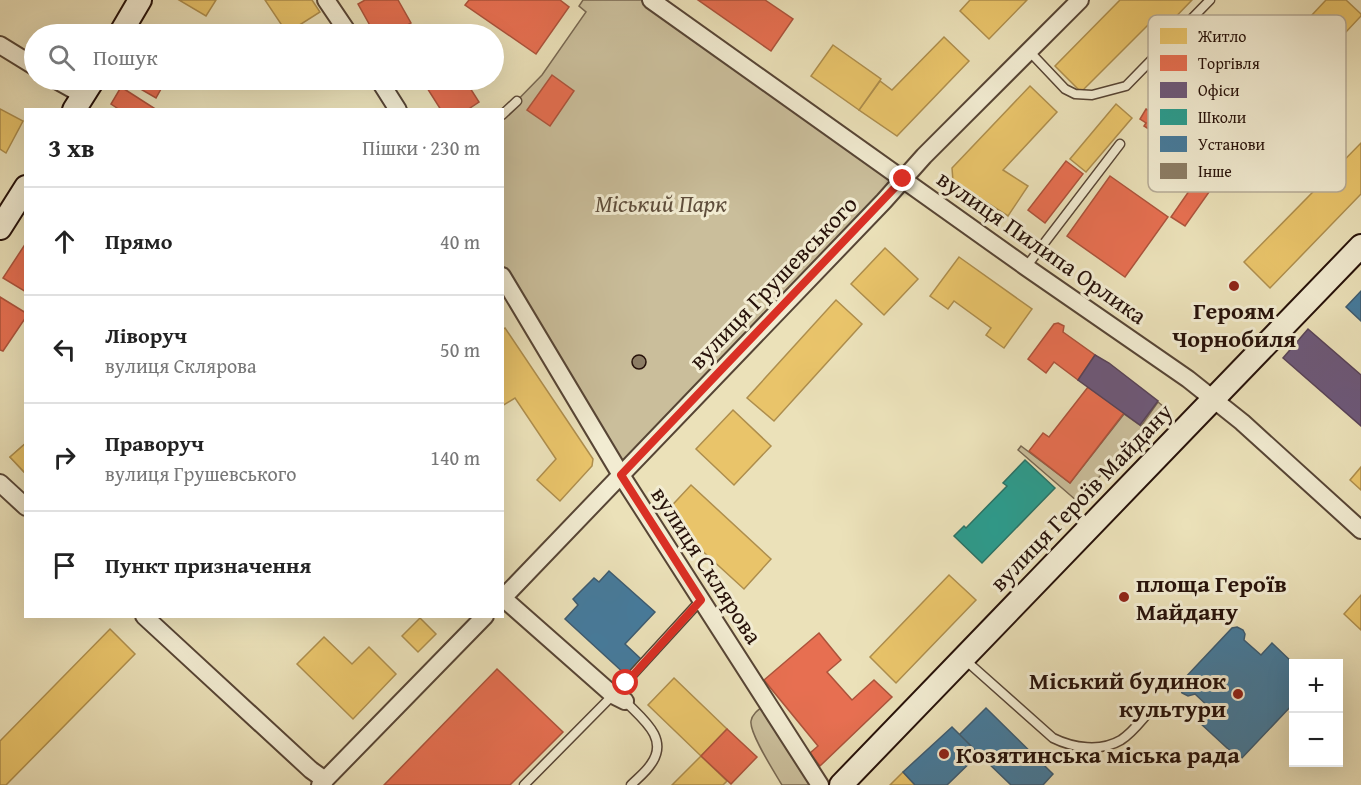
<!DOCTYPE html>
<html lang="uk">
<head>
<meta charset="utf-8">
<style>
	body { margin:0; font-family:"Gentium Book Plus",serif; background:#f6f6f6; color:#222 }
	.controls { position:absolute; right:18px; bottom:18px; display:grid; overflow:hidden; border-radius:0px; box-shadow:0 6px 24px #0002 }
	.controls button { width:54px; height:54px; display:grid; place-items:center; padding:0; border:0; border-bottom:2px solid #e0e0e0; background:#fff; color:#222; font:30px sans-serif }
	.stop { position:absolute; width:18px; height:18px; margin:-14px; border:4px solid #d93025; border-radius:50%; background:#fff }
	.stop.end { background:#d93025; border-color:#fff; box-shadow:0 2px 6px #0008 }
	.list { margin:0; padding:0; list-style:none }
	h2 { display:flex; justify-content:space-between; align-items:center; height:78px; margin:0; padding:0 24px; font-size:26px }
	h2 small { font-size:20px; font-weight:400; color:#767676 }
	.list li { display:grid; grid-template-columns:39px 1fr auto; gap:18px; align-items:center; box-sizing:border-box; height:108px; padding:0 24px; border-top:2px solid #e0e0e0 }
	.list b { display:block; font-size:22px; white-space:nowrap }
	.list p { margin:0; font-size:20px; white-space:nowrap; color:#767676 }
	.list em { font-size:20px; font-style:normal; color:#767676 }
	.icon { flex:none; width:33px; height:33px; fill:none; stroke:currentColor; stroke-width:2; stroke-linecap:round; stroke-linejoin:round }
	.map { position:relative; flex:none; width:1361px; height:785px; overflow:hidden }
	.search { position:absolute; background:#fff; box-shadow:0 6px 24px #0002; left:24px; top:24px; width:480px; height:66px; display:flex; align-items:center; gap:15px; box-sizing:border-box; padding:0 21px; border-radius:33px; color:#767676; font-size:22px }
	.panel { position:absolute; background:#fff; box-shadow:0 6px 24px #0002; left:24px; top:108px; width:480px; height:510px; border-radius:0px }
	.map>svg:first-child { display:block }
	.green { fill:#cabe9b; stroke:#786852; stroke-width:1.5 }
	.homes { fill:#e9c46a; stroke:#ae8e4d; stroke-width:1.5 }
	.shops { fill:#e76f51; stroke:#ad533b; stroke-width:1.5 }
	.offices { fill:#6d597a; stroke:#584358; stroke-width:1.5 }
	.schools { fill:#2a9d8f; stroke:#297367; stroke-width:1.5 }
	.public { fill:#457b9d; stroke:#3c5b71; stroke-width:1.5 }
	.building { fill:#8c7d65; stroke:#261109; stroke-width:1.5 }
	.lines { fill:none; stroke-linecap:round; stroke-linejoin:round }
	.lane-casing { stroke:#574535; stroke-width:11 }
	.street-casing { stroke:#574535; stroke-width:20 }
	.secondary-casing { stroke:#261109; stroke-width:26 }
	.lane { stroke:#f2ecd2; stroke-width:8 }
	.street { stroke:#f2ecd2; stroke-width:16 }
	.secondary { stroke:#f2ecd2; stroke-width:22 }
	.route { stroke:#d93025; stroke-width:8 }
	.poi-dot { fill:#8f2418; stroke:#f2ecd2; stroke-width:2 }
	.labels { text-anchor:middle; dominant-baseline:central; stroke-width:6; stroke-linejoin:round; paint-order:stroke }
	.park-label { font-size:24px; font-style:italic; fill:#5f4e3c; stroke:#f2ecd2 }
	.street-label { font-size:24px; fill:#261109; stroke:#f2ecd2 }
	.poi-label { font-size:24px; font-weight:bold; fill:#261109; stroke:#f2ecd2; text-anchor:start }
	.key { fill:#f2ecd2; stroke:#b5aa96; stroke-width:1.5 }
	.key-label { font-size:16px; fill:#261109 }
</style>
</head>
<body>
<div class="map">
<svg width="1361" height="785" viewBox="0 0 1361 785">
	<rect width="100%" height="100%" fill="#ebe1b9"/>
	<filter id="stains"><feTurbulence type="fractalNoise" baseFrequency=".00333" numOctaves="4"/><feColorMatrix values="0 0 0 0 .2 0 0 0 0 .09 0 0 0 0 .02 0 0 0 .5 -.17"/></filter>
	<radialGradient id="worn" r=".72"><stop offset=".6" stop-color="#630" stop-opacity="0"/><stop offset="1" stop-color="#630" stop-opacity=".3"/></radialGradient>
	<g class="green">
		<path d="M583,0H651L903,179L621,475L503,279V115L542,75L586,12L579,6Z"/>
		<path d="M1158,402L1164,407L1077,501L1018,450L1021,446L1070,483L1124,414L1141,426Z"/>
		<path d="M767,703L816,778L809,785H782C775,773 749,733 751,721C752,713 761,708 767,703Z"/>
	</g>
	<g class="homes">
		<path d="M179,0H216L206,16Z"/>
		<path d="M265,0H312L320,12L287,33Z"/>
		<path d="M970,0H1027L989,39L960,11Z"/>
		<path d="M1120,0H1192L1164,29L1154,19L1081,92L1055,66Z"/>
		<path d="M1326,0H1346L1361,14V16L1245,140L1218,115Z"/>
		<path d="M944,37L969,61L897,136L859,110L880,81L892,90Z"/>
		<path d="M833,45L881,79L859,110L811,76Z"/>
		<path d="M1030,86L1057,112L1003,170L1028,186L1008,216L953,181L952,168Z"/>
		<path d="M1116,104L1132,118L1086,172L1070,159Z"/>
		<path d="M0,109L23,121L6,153L0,149Z"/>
		<path d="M1361,143V194L1270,288L1244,262Z"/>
		<path d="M885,248L918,279L884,315L851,284Z"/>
		<path d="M959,257L1032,309L1004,348L986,335L991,328L954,301L948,309L930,296Z"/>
		<path d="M836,300L862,324L774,421L747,398Z"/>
		<path d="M505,328L593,459L592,466L560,501L537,480L556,459L515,398L502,406V330Z"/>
		<path d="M733,410L771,446L734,485L696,449Z"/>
		<path d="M26,443V474L10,457Z"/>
		<path d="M26,443V474L10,457Z"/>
		<path d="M1361,467V490L1350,480Z"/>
		<path d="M691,485L771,559L744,589L663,515Z"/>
		<path d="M949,575L976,600L896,683L870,657Z"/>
		<path d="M1361,595V630L1344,614Z"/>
		<path d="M420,618L436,634L418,652L402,636Z"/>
		<path d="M110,629L135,654L6,785H0V741Z"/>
		<path d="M324,637L352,664L369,647L396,674L353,719L297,664Z"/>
		<path d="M674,678L727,729L701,756L648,705Z"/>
		<path d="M701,756L727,781L723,785H672Z"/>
		<path d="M903,772L915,785H890Z"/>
	</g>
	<g class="shops">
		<path d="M365,0H398L411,23L391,34H367L373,31L358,4Z"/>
		<path d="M469,0H560L569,7L536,54L465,5Z"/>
		<path d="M698,0H765L793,19L771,51Z"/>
		<path d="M552,75L574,91L550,126L527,110Z"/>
		<path d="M125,80H166L156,98Z"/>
		<path d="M422,80H465L479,102L467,110H441Z"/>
		<path d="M121,87L157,110H120L111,104Z"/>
		<path d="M1146,109L1202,145L1194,158L1144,126L1146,123L1140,119Z"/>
		<path d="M1066,161L1083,174L1045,223L1028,210Z"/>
		<path d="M1205,168L1219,178L1185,226L1171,217Z"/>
		<path d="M1110,176L1168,217L1125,277L1067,236Z"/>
		<path d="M24,246L26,248V292L3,278Z"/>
		<path d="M0,297L26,313V317L3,351L0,350Z"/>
		<path d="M1058,323L1064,326L1063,332L1095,355L1078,380L1054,362L1046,373L1028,359L1054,324Z"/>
		<path d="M1088,387L1124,413L1070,483L1029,451L1043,433L1049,437Z"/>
		<path d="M819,633L841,660L827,672L852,700L874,680L892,697L820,766L810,753L818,746L764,680Z"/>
		<path d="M497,669L563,732L510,785H384Z"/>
		<path d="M727,729L757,757L731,784L701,756Z"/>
	</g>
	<g class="offices">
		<path d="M1308,329L1361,375V426L1283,358Z"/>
		<path d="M1095,355L1109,363L1158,401L1140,425L1078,380Z"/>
	</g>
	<path class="schools" d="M1025,460L1055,488L982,563L954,536L964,526L966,528L1007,486L1003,483Z"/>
	<g class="public">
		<path d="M1361,291V321L1346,307Z"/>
		<path d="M609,571L655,612L625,644L641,659L626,675L565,619L578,605L573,599L594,578L599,582Z"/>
		<path d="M1237,627L1243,630L1245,634L1244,640L1261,655L1272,643L1294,664V703L1240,760L1200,723L1212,710L1195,694L1188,696L1182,693L1180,688L1181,682L1232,628Z"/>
		<path d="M986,708L1053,774L1043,785H1011L959,735Z"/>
		<path d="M952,727L979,754L947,785H915L903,772Z"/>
	</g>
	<circle class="building" cx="639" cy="362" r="7"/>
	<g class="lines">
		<g class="lane-casing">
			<g id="lane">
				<path d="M1029,51L1065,89L1075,94L1092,95L1126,86L1210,0"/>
				<path d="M502,115L517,101"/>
				<path d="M1026,267L1120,144"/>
				<path d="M963,658L1053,738C1073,748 1101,752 1121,740C1132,733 1140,722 1148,713"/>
				<path d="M524,785L613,695"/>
				<path d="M631,785C638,778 646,772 651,764C670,738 641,718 625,701V683L701,600"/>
			</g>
		</g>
		<g class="street-casing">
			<g id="street">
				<path d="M326,0L349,34"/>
				<path d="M651,0L1026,267L1188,379L1242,422L1361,530"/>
				<path d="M0,45L34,66"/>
				<path d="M56,80L83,95"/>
				<path d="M379,80L398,110"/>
				<path d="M502,276L621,475L820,785"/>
				<path d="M0,483L26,507"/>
				<path d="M503,598L613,695L625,701"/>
				<path d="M502,599L884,201L924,156L1080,0"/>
				<path d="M144,616L311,770L325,780"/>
				<path d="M320,785L485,616"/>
			</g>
		</g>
		<g class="secondary-casing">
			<g id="secondary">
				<path d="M120,34L140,0"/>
				<path d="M74,110L93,80"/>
				<path d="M0,228L26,187"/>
				<path d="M841,785L1361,246"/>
			</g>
		</g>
		<use href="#lane" class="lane"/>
		<use href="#street" class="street"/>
		<use href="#secondary" class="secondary"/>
	</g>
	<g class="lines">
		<path class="route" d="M626,683L701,600L621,475L903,179"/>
	</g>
	<g class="poi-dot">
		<circle cx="1234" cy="286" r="6"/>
		<circle cx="1124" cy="597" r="6"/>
		<circle cx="1238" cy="694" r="6"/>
		<circle cx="944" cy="754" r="6"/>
	</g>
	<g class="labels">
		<g class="park-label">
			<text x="661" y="203">Міський Парк</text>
		</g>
		<g class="street-label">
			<text transform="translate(1042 247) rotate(35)">вулиця Пилипа Орлика</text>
			<text transform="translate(773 282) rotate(-46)">вулиця Грушевського</text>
			<text transform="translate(1081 497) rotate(-46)">вулиця Героїв Майдану</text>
			<text transform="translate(707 565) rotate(57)">вулиця Склярова</text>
		</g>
		<g class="poi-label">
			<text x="1234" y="310" text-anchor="middle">Героям<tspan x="1234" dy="28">Чорнобиля</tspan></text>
			<text x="1136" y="583">площа Героїв<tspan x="1136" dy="28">Майдану</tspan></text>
			<text x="1226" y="680" text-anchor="end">Міський будинок<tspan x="1226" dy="28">культури</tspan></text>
			<text x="956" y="754">Козятинська міська рада</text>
		</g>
	</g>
	<rect x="1148" y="15" width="198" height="177" rx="9" class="key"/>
	<rect x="1160" y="28" width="27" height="16" fill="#e9c46a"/>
	<rect x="1160" y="55" width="27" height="16" fill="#e76f51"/>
	<rect x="1160" y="82" width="27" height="16" fill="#6d597a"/>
	<rect x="1160" y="109" width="27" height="16" fill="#2a9d8f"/>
	<rect x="1160" y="136" width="27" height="16" fill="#457b9d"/>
	<rect x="1160" y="163" width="27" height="16" fill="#8c7d65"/>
	<g class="key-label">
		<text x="1198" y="42">Житло</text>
		<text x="1198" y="69">Торгівля</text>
		<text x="1198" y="96">Офіси</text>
		<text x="1198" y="123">Школи</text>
		<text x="1198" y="150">Установи</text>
		<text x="1198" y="177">Інше</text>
	</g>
	<rect width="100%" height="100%" filter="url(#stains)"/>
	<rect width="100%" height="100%" fill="url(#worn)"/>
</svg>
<div class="controls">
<button>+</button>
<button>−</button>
</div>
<div class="stop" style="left:626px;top:683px"></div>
<div class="stop end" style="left:903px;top:179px"></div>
<div class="search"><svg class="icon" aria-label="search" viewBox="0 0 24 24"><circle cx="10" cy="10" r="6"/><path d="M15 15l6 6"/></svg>Пошук</div>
<section class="panel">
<h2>3 хв<small>Пішки · 230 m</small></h2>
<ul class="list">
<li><svg class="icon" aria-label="ahead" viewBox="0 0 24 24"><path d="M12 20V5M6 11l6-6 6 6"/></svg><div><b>Прямо</b></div><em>40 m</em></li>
<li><svg class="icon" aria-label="left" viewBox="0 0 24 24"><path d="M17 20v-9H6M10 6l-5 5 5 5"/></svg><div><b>Ліворуч</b><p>вулиця Склярова</p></div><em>50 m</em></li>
<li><svg class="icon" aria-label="right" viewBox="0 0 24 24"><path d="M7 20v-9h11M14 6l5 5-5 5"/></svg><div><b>Праворуч</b><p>вулиця Грушевського</p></div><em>140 m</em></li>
<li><svg class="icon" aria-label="arrive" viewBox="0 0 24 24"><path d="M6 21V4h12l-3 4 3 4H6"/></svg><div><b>Пункт призначення</b></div></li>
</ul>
</section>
</div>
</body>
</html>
